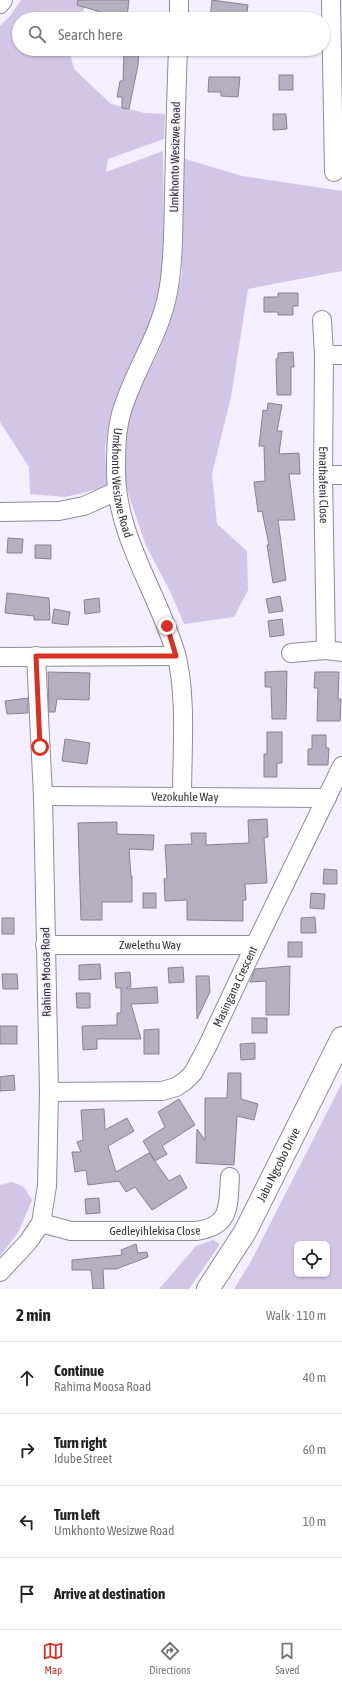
<!DOCTYPE html>
<html lang="en">
<head>
<meta charset="utf-8">
<style>
	body { margin:0; font-family:"Asap Condensed",sans-serif; background:#f2f2f2; color:#222 }
	.controls { position:absolute; right:12px; bottom:12px; display:grid; overflow:hidden; border-radius:6px; box-shadow:0 1px 3px #0004 }
	.controls button { width:36px; height:36px; display:grid; place-items:center; padding:0; border:0; border-bottom:1px solid #e0e0e0; background:#fff; color:#222; font:20px sans-serif }
	.stop { position:absolute; width:12px; height:12px; margin:-9px; border:3px solid #d93025; border-radius:50%; background:#fff }
	.stop.end { background:#d93025; border-color:#fff; box-shadow:0 1px 4px #0008 }
	.list { margin:0; padding:0; list-style:none }
	h2 { display:flex; justify-content:space-between; align-items:center; height:52px; margin:0; padding:0 16px; font-size:17px }
	h2 small { font-size:13px; font-weight:400; color:#767676 }
	.list li { display:grid; grid-template-columns:26px 1fr auto; gap:12px; align-items:center; box-sizing:border-box; height:72px; padding:0 16px; border-top:1px solid #e0e0e0 }
	.list b { display:block; font-size:15px; white-space:nowrap }
	.list p { margin:0; font-size:13px; white-space:nowrap; color:#767676 }
	.list em { font-size:13px; font-style:normal; color:#767676 }
	.icon { flex:none; width:22px; height:22px; fill:none; stroke:currentColor; stroke-width:2; stroke-linecap:round; stroke-linejoin:round }
	.map { position:relative; flex:none; width:342px; height:1289px; overflow:hidden }
	.search { position:absolute; background:#fff; box-shadow:0 1px 3px #0004; left:12px; right:12px; top:12px; height:44px; display:flex; align-items:center; gap:10px; box-sizing:border-box; padding:0 14px; border-radius:22px; color:#767676; font-size:15px }
	.sheet { height:340px; background:#fff }
	nav { display:flex; justify-content:space-around; align-items:center; box-sizing:border-box; height:56px; border-top:1px solid #e0e0e0; background:#fff; font-size:11px; color:#767676 }
	nav a { display:grid; justify-items:center; gap:2px }
	nav .on { color:#d93025 }
	.map>svg:first-child { display:block }
	.green { fill:#d2c6e7; fill-rule:evenodd }
	.building { fill:#b5afc1; stroke:#878192 }
	.lines { fill:none; stroke-linecap:round; stroke-linejoin:round }
	.street-casing { stroke:#8f899a; stroke-width:20 }
	.secondary-casing { stroke:#8f899a; stroke-width:24 }
	.street { stroke:#fff; stroke-width:18 }
	.secondary { stroke:#fff; stroke-width:22 }
	.route { stroke:#d93025; stroke-width:5 }
	.labels { text-anchor:middle; dominant-baseline:central; stroke-width:3; stroke-linejoin:round; paint-order:stroke }
	.street-label { font-size:12px; fill:#343139; stroke:#f4effe }
</style>
</head>
<body>
<div class="map">
<svg width="342" height="1289" viewBox="0 0 342 1289">
	<rect width="100%" height="100%" fill="#f4effe"/>
	<g class="green">
		<path d="M21,0H87L80,19H19V49H69L74,69L111,104L144,113L165,114L164,139L108,159L106,172L163,151L164,250L162,277L157,302L148,327L111,412L105,448L107,487L66,497L30,494L29,467L0,422V26L10,16Z"/>
		<path d="M182,158L242,176L342,191V271L248,289L231,397L212,474L217,524L247,551L248,590L234,617L184,624L170,591L146,546L124,481L122,464L127,418L161,346L175,306L182,274Z"/>
		<path d="M342,1083V1289H234L250,1263ZM297,1244H327V1274H297Z"/>
		<path d="M12,1182L24,1187L32,1200L18,1233L0,1256V1185Z"/>
		<path d="M213,1240L220,1244L189,1289H159L196,1246Z"/>
	</g>
	<g class="building">
		<path d="M78,0H129L127,17L111,15L77,5Z"/>
		<path d="M212,0L248,5L246,19H210Z"/>
		<path d="M124,50H139L138,65L129,109L122,108V97H117L120,81H123Z"/>
		<rect x="279" y="75" width="14" height="15"/>
		<path d="M209,77H240L238,97L221,96V92H208Z"/>
		<path d="M273,114H286L287,129L273,130Z"/>
		<path d="M278,293H298V306H293V315H278V312H264V297H278Z"/>
		<path d="M293,352L294,367H291V395H277L276,359L278,358V353Z"/>
		<path d="M268,403L282,405L277,431H282L279,454L299,453L300,474H289L295,520H278L286,580L273,583L267,545H269L262,511L258,512L254,482L265,481L264,446H259L263,410L267,411Z"/>
		<path d="M8,538L23,539L22,553H7Z"/>
		<path d="M35,545H51V559L35,558Z"/>
		<path d="M7,593L49,598L50,620H34V616L5,613Z"/>
		<path d="M280,596L283,611L269,613L266,599Z"/>
		<path d="M99,598L100,612L85,614L84,600Z"/>
		<path d="M54,609L70,612L68,625L52,623Z"/>
		<path d="M282,619L284,635L270,637L268,621Z"/>
		<path d="M287,671L286,719H272L271,687H265V672Z"/>
		<path d="M48,672L90,673L89,700L57,699L55,712H49Z"/>
		<path d="M315,672H339L338,699H341L340,721H317L318,688H314Z"/>
		<path d="M28,698V713L7,714L5,701Z"/>
		<path d="M267,732H282V763H277V777H264V754H267Z"/>
		<path d="M312,735H326V748H329L328,765H308V749H312Z"/>
		<path d="M65,739L90,743L87,764L62,761Z"/>
		<path d="M267,819L268,837L264,838L267,883L245,884L246,900H243V921L187,920V900L165,901L164,879L167,878L165,845L192,844L191,833H206V845L249,843L248,820Z"/>
		<path d="M117,822V834L154,835L153,850L129,849L131,876H132V902H102V920H81L78,823Z"/>
		<path d="M324,869L337,870V884H323Z"/>
		<rect x="143" y="893" width="13" height="15"/>
		<path d="M311,893L325,894L324,909L310,908Z"/>
		<path d="M315,917L316,933H301V918Z"/>
		<rect x="2" y="918" width="12" height="16"/>
		<rect x="288" y="942" width="14" height="15"/>
		<path d="M100,964L101,979L79,980V965Z"/>
		<path d="M290,966L289,1015H266V981L250,982L255,969Z"/>
		<path d="M183,967L184,982L169,983L168,968Z"/>
		<path d="M130,972L131,987H127V989L157,987L158,1003L131,1004L141,1039H97V1049L83,1050L82,1026L117,1025V1013H121V988H116L115,973Z"/>
		<path d="M2,974H17L18,989H3Z"/>
		<path d="M196,976H209L210,992L197,1019Z"/>
		<path d="M76,993H90V1008H77Z"/>
		<rect x="252" y="1018" width="15" height="15"/>
		<rect x="0" y="1026" width="17" height="18"/>
		<path d="M159,1029V1054H144V1030Z"/>
		<path d="M255,1043V1059L241,1060L240,1044Z"/>
		<path d="M228,1073H241V1099L258,1104L254,1120L237,1116L234,1165L196,1163L197,1129L205,1140V1098H227Z"/>
		<path d="M14,1075L15,1090L0,1091V1077Z"/>
		<path d="M179,1099L195,1125L162,1146L167,1154L155,1161L143,1141L165,1127L158,1112Z"/>
		<path d="M104,1109L105,1130L127,1118L134,1131L108,1146L116,1172L149,1153L169,1181L180,1175L187,1188L152,1210L135,1187L126,1192L119,1181L88,1185L86,1170L75,1172L72,1152H81L77,1142L83,1140L81,1110Z"/>
		<path d="M99,1198L100,1213L86,1214L85,1199Z"/>
		<path d="M136,1244L138,1253L147,1252L148,1257L116,1269H103L104,1289H93L91,1270H72V1260L122,1255L121,1250Z"/>
	</g>
	<g class="lines">
		<g class="street-casing">
			<g id="street">
				<path d="M331,0L334,172"/>
				<path d="M0,4L3,0"/>
				<path d="M179,19V0"/>
				<path id="s1" d="M178,49C176,98 175,147 174,196C173,228 174,260 168,292C160,336 133,372 121,414C116,433 116,452 116,471C116,536 158,593 176,654C187,695 182,753 182,796"/>
				<path id="s2" d="M322,320L324,355L323,475L326,650L342,652"/>
				<path d="M324,355H342"/>
				<path d="M323,475H342"/>
				<path d="M0,512L59,511L84,506L117,491"/>
				<path d="M291,653L326,650"/>
				<path d="M0,657L176,656"/>
				<path id="s3" d="M43,796L327,798"/>
				<path id="s4" d="M45,945H255"/>
				<path id="s5" d="M49,1092L162,1091L176,1087L185,1081L193,1073L207,1047L255,945L342,766"/>
				<path id="s6" d="M41,1223L71,1231H196C231,1226 228,1207 230,1177"/>
				<path d="M0,1272L28,1242L41,1223L47,1186L49,1092L43,796L36,656"/>
			</g>
		</g>
		<g class="secondary-casing">
			<g id="secondary">
				<path id="s7" d="M208,1289L245,1232L342,1038"/>
			</g>
		</g>
		<use href="#street" class="street"/>
		<use href="#secondary" class="secondary"/>
	</g>
	<g class="lines">
		<path class="route" d="M40,747L36,656H176L167,626"/>
	</g>
	<g class="labels">
		<g class="street-label">
			<text transform="translate(175 157) rotate(-89)">Umkhonto Wesizwe Road</text>
			<text stroke="none"><textPath href="#s1" startOffset="444">Umkhonto Wesizwe Road</textPath></text>
			<text stroke="none"><textPath href="#s2" startOffset="165">Emathafeni Close</textPath></text>
			<text stroke="none"><textPath href="#s3" startOffset="142">Vezokuhle Way</textPath></text>
			<text stroke="none"><textPath href="#s4" startOffset="105">Zwelethu Way</textPath></text>
			<text transform="translate(46 972) rotate(-91)">Rahima Moosa Road</text>
			<text stroke="none"><textPath href="#s5" startOffset="246">Masingana Crescent</textPath></text>
			<text stroke="none"><textPath href="#s7" startOffset="143">Jabu Ngcobo Drive</textPath></text>
			<text stroke="none"><textPath href="#s6" startOffset="115">Gedleyihlekisa Close</textPath></text>
		</g>
	</g>
</svg>
<div class="controls">
<button><svg class="icon" aria-label="locate" viewBox="0 0 24 24"><circle cx="12" cy="12" r="6"/><path d="M12 2v4M12 18v4M2 12h4M18 12h4"/></svg></button>
</div>
<div class="stop" style="left:40px;top:747px"></div>
<div class="stop end" style="left:167px;top:626px"></div>
<div class="search"><svg class="icon" aria-label="search" viewBox="0 0 24 24"><circle cx="10" cy="10" r="6"/><path d="M15 15l6 6"/></svg>Search here</div>
</div>
<section class="sheet">
<h2>2 min<small>Walk · 110 m</small></h2>
<ul class="list">
<li><svg class="icon" aria-label="ahead" viewBox="0 0 24 24"><path d="M12 20V5M6 11l6-6 6 6"/></svg><div><b>Continue</b><p>Rahima Moosa Road</p></div><em>40 m</em></li>
<li><svg class="icon" aria-label="right" viewBox="0 0 24 24"><path d="M7 20v-9h11M14 6l5 5-5 5"/></svg><div><b>Turn right</b><p>Idube Street</p></div><em>60 m</em></li>
<li><svg class="icon" aria-label="left" viewBox="0 0 24 24"><path d="M17 20v-9H6M10 6l-5 5 5 5"/></svg><div><b>Turn left</b><p>Umkhonto Wesizwe Road</p></div><em>10 m</em></li>
<li><svg class="icon" aria-label="arrive" viewBox="0 0 24 24"><path d="M6 21V4h12l-3 4 3 4H6"/></svg><div><b>Arrive at destination</b></div></li>
</ul>
</section>
<nav>
<a class="on"><svg class="icon" aria-label="map" viewBox="0 0 24 24"><path d="M3 6l6-2 6 2 6-2v14l-6 2-6-2-6 2zM9 4v14M15 6v14"/></svg>Map</a>
<a><svg class="icon" aria-label="directions" viewBox="0 0 24 24"><path d="M12 3l9 9-9 9-9-9zM9 14v-3h6M13 9l2 2-2 2"/></svg>Directions</a>
<a><svg class="icon" aria-label="saved" viewBox="0 0 24 24"><path d="M7 4h10v16l-5-4-5 4z"/></svg>Saved</a>
</nav>
</body>
</html>
